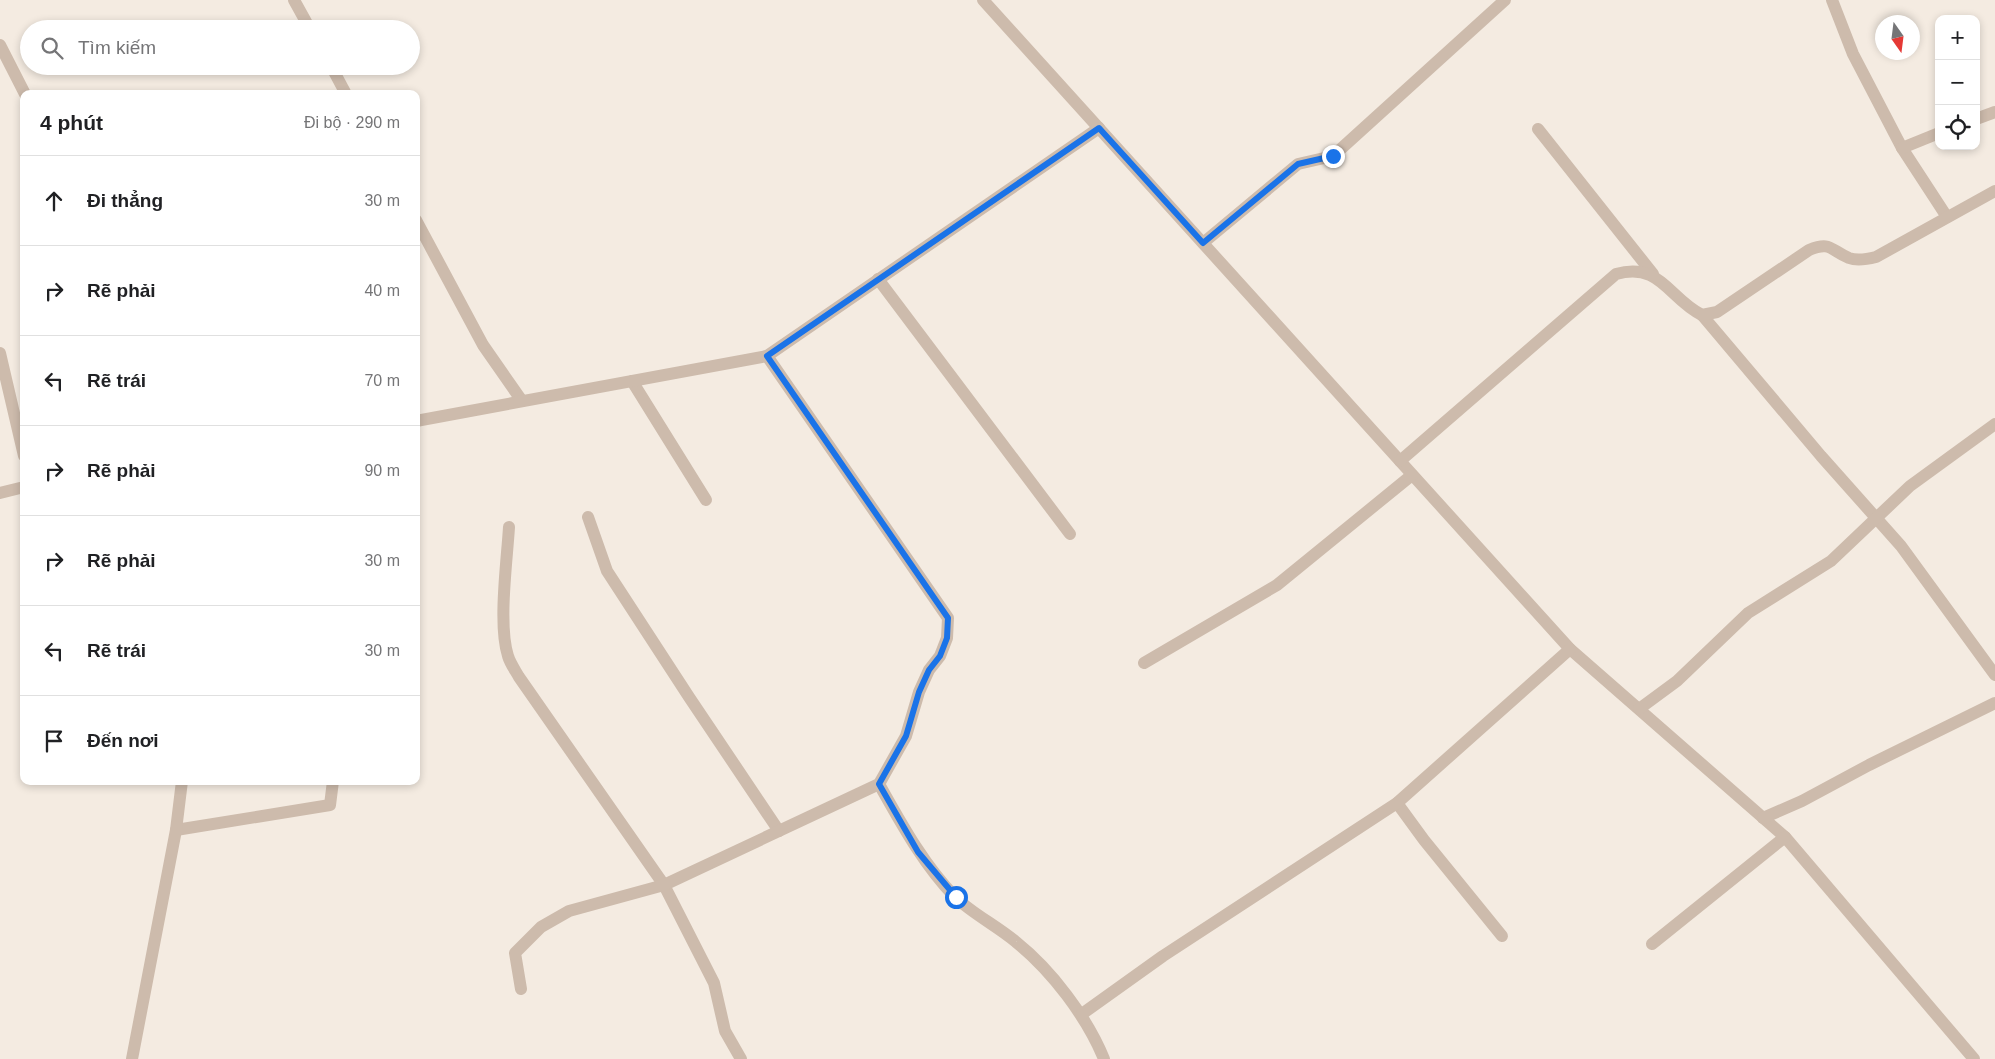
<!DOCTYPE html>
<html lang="vi">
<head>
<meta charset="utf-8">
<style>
	body { margin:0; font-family:Helvetica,sans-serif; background:#f2f2f2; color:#202124 }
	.controls { position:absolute; right:15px; top:15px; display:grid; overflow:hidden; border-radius:10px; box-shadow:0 2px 8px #0003 }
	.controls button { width:45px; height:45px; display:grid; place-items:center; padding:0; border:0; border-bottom:1px solid #e0e0e0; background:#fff; color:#202124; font:25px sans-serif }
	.compass { position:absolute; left:1875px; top:15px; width:45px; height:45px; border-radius:50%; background:#fff; box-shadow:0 2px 8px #0003; rotate:166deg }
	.stop { position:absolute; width:15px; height:15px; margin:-11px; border:4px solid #1a73e8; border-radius:50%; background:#fff }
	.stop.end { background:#1a73e8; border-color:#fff; box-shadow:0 1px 5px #0008 }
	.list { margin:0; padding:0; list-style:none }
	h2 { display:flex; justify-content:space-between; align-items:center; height:65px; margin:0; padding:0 20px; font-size:21px }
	h2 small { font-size:16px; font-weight:400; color:#757577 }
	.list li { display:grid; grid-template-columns:32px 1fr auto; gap:15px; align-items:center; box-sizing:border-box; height:90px; padding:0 20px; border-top:1px solid #e0e0e0 }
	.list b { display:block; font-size:19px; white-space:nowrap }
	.list em { font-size:16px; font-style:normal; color:#757577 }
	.icon { flex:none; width:28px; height:28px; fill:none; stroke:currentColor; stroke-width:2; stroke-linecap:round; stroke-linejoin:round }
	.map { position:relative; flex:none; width:1995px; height:1059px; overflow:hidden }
	.search { position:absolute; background:#fff; box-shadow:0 2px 8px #0003; left:20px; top:20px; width:400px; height:55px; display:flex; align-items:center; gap:12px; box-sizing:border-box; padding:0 18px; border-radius:28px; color:#757577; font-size:19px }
	.panel { position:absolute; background:#fff; box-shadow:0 2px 8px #0003; left:20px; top:90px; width:400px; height:695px; border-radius:10px }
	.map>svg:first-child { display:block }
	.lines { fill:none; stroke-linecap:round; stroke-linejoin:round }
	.street { stroke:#cdbbac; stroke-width:12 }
	.route { stroke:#1a73e8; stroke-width:6 }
</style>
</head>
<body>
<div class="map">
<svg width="1995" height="1059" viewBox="0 0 1995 1059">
	<rect width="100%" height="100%" fill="#f4ebe1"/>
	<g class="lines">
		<g class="street">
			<path d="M294,0L310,29"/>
			<path d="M983,0L1570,649L1785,837L1974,1059"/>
			<path d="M1832,0L1853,54L1902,148L1947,217"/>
			<path d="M0,45L25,94"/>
			<path d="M331,66L346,94"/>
			<path d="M1976,119L1995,112"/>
			<path d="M1538,129L1653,274"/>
			<path d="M1902,148L1939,133"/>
			<path d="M416,220L483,345L522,401"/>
			<path d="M1203,243L1298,164L1333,156L1505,0"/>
			<path d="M878,279L1070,534"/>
			<path d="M1702,315L1821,456L1901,546L1995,675"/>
			<path d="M0,353L24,456"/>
			<path d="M632,381L706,500"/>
			<path d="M416,421L767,356L1099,128"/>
			<path d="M1400,461L1616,274C1660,261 1669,299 1702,315L1717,312L1809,250C1831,241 1830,250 1849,258C1857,261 1868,259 1876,257L1995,191"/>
			<path d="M0,493L24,487"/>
			<path d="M588,517L607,571L689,697L779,831"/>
			<path d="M509,527C507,561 498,625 508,656C510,663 515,670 519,677L664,885L714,983L725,1031L741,1059"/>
			<path d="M1144,663L1277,585L1412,475"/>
			<path d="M1639,709L1677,681L1748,613L1831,561L1910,486L1995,424"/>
			<path d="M879,784C901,823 923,864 955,897C973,914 997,926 1016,942C1051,970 1087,1017 1104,1059"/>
			<path d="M1397,803L1424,840L1502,936"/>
			<path d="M1763,818L1802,801L1869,765L1995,703"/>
			<path d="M176,830L330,805L333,781"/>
			<path d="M1652,944L1785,837"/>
			<path d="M521,989L515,953L541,927L569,911L664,885L879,784L906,736L919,692L929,670L940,656L947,638L948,618L767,356"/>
			<path d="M1082,1014L1163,956L1397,803L1570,649"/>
			<path d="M132,1059L176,830L182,781"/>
		</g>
	</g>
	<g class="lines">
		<path class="route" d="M956,897L918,852L879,784L906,736L919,692L929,670L940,656L947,638L948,618L767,356L1099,128L1203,243L1298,164L1333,156"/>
	</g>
</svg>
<div class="controls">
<button>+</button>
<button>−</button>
<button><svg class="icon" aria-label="locate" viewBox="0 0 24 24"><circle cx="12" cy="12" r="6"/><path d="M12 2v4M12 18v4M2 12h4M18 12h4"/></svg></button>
</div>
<svg class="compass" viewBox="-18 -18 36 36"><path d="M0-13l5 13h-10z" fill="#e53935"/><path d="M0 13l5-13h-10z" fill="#757577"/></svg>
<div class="stop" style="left:956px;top:897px"></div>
<div class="stop end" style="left:1333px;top:156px"></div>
<div class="search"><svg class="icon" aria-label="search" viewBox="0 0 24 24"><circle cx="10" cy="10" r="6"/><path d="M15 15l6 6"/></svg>Tìm kiếm</div>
<section class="panel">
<h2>4 phút<small>Đi bộ · 290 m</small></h2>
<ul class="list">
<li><svg class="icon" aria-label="ahead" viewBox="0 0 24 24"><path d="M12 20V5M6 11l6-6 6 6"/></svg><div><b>Đi thẳng</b></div><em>30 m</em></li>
<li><svg class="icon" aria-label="right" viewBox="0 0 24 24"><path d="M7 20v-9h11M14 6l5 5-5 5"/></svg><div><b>Rẽ phải</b></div><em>40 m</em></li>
<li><svg class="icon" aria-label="left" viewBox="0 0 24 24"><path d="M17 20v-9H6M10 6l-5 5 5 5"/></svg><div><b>Rẽ trái</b></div><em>70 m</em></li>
<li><svg class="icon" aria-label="right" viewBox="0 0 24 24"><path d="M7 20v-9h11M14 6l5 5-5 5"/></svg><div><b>Rẽ phải</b></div><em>90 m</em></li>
<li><svg class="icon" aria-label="right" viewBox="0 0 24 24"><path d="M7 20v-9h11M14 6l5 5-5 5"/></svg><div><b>Rẽ phải</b></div><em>30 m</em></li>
<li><svg class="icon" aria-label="left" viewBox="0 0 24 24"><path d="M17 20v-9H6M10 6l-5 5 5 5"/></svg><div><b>Rẽ trái</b></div><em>30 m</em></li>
<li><svg class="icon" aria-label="arrive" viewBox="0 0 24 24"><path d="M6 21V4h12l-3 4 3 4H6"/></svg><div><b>Đến nơi</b></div></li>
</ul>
</section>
</div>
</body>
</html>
